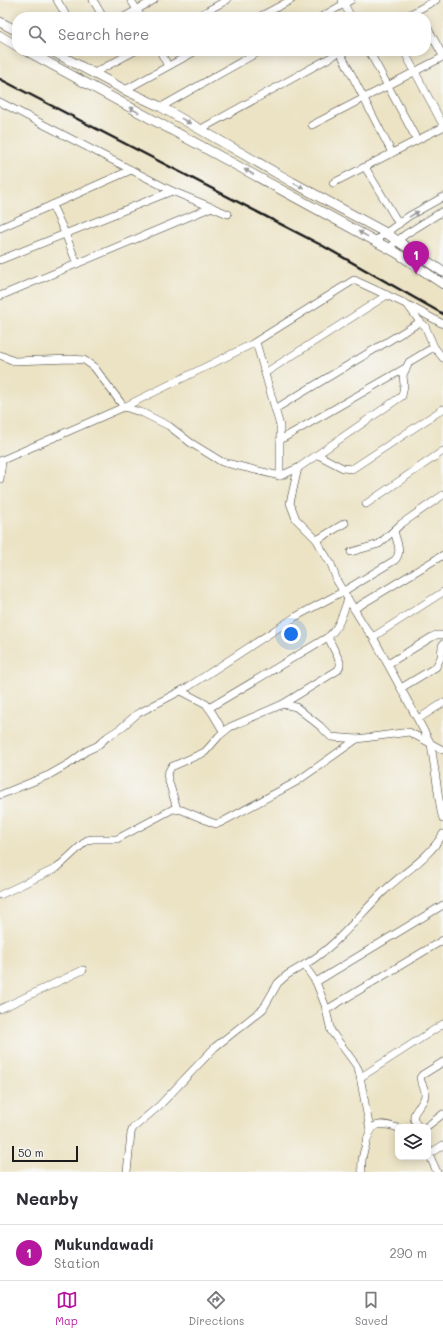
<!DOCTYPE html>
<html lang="en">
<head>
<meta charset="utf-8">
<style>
	body { margin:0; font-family:Mali,sans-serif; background:#f7f7f7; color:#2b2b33 }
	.controls { position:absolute; right:12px; bottom:12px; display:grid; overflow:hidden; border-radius:8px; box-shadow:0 2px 10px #0003 }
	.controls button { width:36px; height:36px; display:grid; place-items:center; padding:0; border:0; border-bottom:1px solid #e1e1e2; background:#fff; color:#2b2b33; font:20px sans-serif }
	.scale { position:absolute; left:12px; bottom:10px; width:66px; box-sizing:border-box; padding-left:4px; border:2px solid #1c1c1c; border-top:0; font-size:11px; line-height:14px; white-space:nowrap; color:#1c1c1c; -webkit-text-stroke:3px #f6f6f2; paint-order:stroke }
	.you { position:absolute; left:291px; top:634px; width:14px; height:14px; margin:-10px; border:3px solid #fff; border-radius:50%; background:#1a73e8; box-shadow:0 0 0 6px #1a73e833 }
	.badge { display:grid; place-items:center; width:26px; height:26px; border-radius:50%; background:#b5179e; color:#fff; font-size:13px; font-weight:700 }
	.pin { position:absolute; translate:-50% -33px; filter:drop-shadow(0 1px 2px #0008) }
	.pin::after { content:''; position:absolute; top:21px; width:14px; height:12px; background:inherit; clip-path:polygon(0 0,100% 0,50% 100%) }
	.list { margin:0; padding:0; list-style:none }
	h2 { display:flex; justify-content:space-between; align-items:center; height:52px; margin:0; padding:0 16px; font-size:17px }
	h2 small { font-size:13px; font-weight:400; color:#7c7c81 }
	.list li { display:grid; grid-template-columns:26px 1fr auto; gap:12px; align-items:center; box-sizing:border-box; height:56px; padding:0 16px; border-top:1px solid #e1e1e2 }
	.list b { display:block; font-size:15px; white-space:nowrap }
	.list p { margin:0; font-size:13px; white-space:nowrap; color:#7c7c81 }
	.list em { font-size:13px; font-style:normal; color:#7c7c81 }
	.icon { flex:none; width:22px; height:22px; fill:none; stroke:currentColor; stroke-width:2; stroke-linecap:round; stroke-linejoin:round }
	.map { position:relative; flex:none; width:443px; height:1172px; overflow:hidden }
	.search { position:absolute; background:#fff; box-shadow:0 2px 10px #0003; left:12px; right:12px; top:12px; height:44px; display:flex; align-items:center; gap:10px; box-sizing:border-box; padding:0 14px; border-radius:16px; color:#7c7c81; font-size:15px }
	.sheet { height:108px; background:#fff }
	nav { display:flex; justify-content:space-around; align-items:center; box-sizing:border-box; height:56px; border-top:1px solid #e1e1e2; background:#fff; font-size:11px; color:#7c7c81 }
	nav a { display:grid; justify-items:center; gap:2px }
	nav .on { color:#b5179e }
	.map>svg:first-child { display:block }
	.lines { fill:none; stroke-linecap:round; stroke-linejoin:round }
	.minor-casing { stroke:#3b3a35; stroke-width:8 }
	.tertiary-casing { stroke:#3b3a35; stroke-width:10 }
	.minor { stroke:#fff; stroke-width:7 }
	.tertiary { stroke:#fff; stroke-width:9 }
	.rail { stroke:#1c1c1c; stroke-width:2.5 }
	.oneway { fill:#999 }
</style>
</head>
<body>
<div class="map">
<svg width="443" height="1172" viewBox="0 0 443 1172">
	<rect width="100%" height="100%" fill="#f6f6f2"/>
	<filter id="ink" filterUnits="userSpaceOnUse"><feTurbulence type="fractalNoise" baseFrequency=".025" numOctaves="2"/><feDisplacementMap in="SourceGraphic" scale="8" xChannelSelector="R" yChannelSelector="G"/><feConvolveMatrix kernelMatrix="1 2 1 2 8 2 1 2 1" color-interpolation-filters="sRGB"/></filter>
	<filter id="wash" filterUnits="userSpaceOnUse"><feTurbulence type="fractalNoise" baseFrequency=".012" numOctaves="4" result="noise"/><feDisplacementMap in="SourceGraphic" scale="16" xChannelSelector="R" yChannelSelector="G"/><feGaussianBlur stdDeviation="0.9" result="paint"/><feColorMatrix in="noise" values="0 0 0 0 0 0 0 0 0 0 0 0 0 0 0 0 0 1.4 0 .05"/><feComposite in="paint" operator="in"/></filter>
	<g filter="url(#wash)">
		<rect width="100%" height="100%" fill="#ece3c5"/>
	</g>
	<g filter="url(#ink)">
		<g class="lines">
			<g class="minor-casing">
				<g id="minor">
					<path d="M57,0L67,17"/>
					<path d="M93,0L103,17"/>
					<path d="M131,0L141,17"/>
					<path d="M342,0L351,17"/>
					<path d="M124,17L154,0"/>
					<path d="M196,17L227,0"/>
					<path d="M259,17L291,0"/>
					<path d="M321,17L351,0"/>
					<path d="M405,17L436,0"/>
					<path d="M426,25L443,56"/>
					<path d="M160,51L168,66"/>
					<path d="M369,51L417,140"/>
					<path d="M404,51L443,125"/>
					<path d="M340,52L392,153"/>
					<path d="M94,73L135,51"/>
					<path d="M125,90L196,51"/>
					<path d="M0,102L172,191L228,214"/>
					<path d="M161,107L260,51"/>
					<path d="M312,125L443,57"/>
					<path d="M201,129L342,51"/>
					<path d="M365,167L399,224"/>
					<path d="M333,183L443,127"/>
					<path d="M52,205L65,233L77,264"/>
					<path d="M0,228L131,170"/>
					<path d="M375,241L409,216L443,197"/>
					<path d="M388,248L406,234L443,211"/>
					<path d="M0,260L172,191"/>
					<path d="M0,296L212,207"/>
					<path d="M409,307L420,322L425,326L434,347L443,358"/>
					<path d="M256,342L280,426V476"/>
					<path d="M0,355L14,361L71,359L84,360L94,367L124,407L252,344L354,280L408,305L443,324"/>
					<path d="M265,373L387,295"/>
					<path d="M275,409L420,322"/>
					<path d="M280,440L407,367"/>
					<path d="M318,455L343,468L352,469L443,409"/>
					<path d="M0,461L124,407L143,413L169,426L191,443L222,462L280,476L298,468L402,396L404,385L403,375L409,362L434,347"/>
					<path d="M298,468L290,503L296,519L317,540L322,550L331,564L337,581L365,627L373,637L431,744L441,812L443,819"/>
					<path d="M0,479L2,461"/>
					<path d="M366,504L443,451"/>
					<path d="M317,540L345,523"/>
					<path d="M351,552L379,544L401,524L443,495"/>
					<path d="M354,609L443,555"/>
					<path d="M373,637L443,592"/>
					<path d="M388,664L432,637L436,635H443"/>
					<path d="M401,688L436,667L441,657L442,646L443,644"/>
					<path d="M181,691L206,704L213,714L223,731"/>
					<path d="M283,704L338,670L340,666V662L328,637"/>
					<path d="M209,708L328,637C340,627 343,612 348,599"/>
					<path d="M418,719L443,703"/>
					<path d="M0,795L49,775L70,763L86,751L97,746L107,737L121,728L137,714L188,687L295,617L344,591L395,560C403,552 396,540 394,531"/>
					<path d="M177,809L167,775L171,767L205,752L219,736L230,727L283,704L296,707L320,726L331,737L357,739L409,732L443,750"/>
					<path d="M0,895L57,868L87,840L93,839H117L173,809L182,810L213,823L217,824L222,822L296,782L357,739"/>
					<path d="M304,965C336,947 358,916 384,891C405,871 427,860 443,834"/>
					<path d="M316,982L325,1005L331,1031L356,1065L359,1071L370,1130"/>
					<path d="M0,1009L83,970"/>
					<path d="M326,1010L443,940"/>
					<path d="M361,1077L443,1024"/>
					<path d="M419,1127C404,1112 426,1107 425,1093C425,1088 421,1083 420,1078L422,1075L443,1062"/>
					<path d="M426,1127L443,1114"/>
					<path d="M428,1152L437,1172"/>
					<path d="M429,1154L443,1145"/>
					<path d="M127,1172L131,1133L133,1128L159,1106L215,1047L263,1009L278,983L287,975L304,965L316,982L443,905"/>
					<path d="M362,1172C361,1163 362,1156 365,1147C371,1125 374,1120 398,1128"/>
				</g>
			</g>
			<g class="tertiary-casing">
				<g id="tertiary">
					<path d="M0,22L17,31"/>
					<path d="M0,36L17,46"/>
					<path d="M27,51L397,253L443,284"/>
					<path d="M52,51L125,90L161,107L292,182L386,233L443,272"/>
				</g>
			</g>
			<use href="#minor" class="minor"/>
			<use href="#tertiary" class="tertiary"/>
			<path class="rail" d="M0,79L323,246L443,314"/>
		</g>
		<defs><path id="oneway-solid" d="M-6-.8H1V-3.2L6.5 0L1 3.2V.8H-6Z"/></defs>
		<g class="oneway">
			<use href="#oneway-solid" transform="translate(134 110) rotate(-151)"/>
			<use href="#oneway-solid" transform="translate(186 121) rotate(29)"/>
			<use href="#oneway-solid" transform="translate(249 172) rotate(-151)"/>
			<use href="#oneway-solid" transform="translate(299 186) rotate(28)"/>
			<use href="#oneway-solid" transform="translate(414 214) rotate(-31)"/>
			<use href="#oneway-solid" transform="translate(363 234) rotate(-151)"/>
		</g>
	</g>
</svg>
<div class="controls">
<button><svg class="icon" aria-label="layers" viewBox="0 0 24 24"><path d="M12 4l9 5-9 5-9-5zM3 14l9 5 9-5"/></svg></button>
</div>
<div class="scale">50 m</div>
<div class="you"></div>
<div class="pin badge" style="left:416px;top:274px">1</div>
<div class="search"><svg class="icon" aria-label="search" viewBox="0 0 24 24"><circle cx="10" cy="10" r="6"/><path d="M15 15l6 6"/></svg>Search here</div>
</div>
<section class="sheet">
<h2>Nearby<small></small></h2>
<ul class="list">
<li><span class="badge">1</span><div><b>Mukundawadi</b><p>Station</p></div><em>290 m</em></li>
</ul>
</section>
<nav>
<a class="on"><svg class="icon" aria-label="map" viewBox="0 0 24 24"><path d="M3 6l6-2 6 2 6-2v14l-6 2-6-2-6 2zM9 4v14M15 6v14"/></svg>Map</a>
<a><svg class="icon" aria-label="directions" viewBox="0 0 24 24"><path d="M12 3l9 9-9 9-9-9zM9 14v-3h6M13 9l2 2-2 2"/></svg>Directions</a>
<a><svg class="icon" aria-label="saved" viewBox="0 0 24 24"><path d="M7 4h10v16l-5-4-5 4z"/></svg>Saved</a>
</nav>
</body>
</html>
